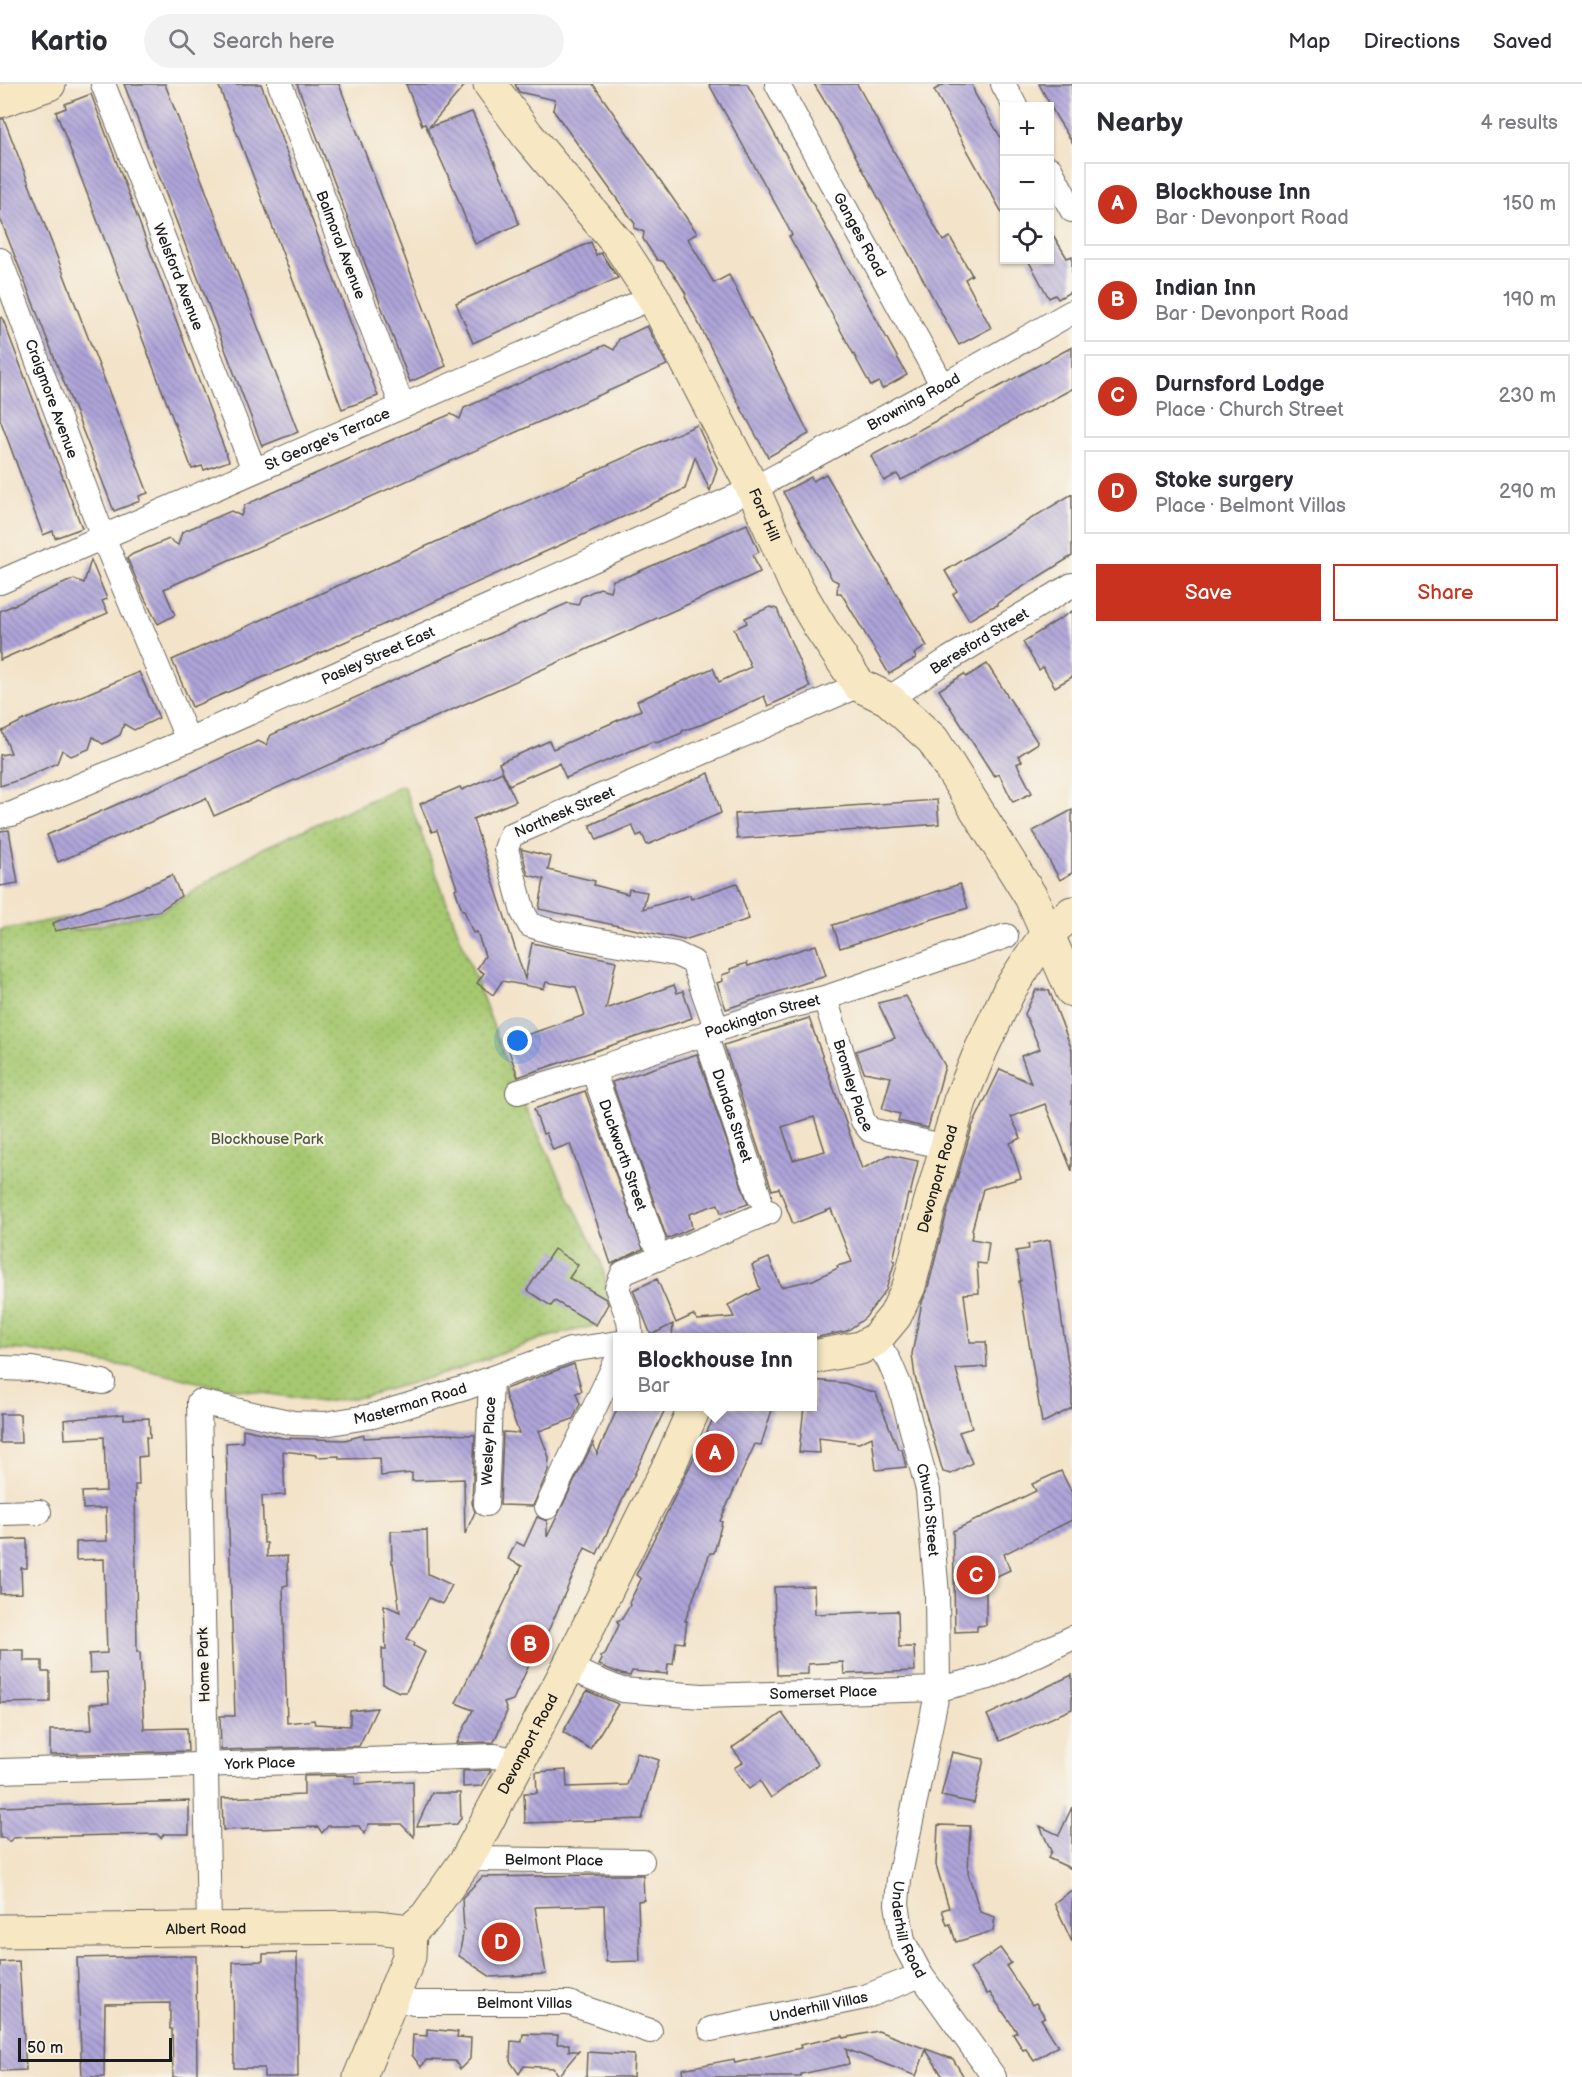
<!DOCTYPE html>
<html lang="en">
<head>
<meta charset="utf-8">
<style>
	body { margin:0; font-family:"Balsamiq Sans",sans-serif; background:#f2f2f3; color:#2b2b33 }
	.controls { position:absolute; right:18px; top:18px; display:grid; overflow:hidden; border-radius:0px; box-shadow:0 2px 4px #0004 }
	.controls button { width:54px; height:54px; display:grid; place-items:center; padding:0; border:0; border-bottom:2px solid #e1e1e2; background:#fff; color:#2b2b33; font:30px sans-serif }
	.scale { position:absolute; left:18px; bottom:15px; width:154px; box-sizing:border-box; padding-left:6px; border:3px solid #1c1c1c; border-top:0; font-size:16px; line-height:21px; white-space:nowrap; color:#1c1c1c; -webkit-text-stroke:4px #f7f3e8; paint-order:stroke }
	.you { position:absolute; left:518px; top:957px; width:21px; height:21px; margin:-15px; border:4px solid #fff; border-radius:50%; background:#1a73e8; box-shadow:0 0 0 9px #1a73e833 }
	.badge { display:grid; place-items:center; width:39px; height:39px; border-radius:50%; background:#c8321e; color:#fff; font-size:20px; font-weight:700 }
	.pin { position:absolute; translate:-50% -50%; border:3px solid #fff; box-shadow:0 2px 6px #0006 }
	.popup { position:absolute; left:613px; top:1249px; width:204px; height:78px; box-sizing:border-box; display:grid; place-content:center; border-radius:0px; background:#fff; filter:drop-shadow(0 2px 4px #0005); font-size:20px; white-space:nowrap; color:#7c7c81 }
	.popup b { font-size:22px; color:#2b2b33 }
	.popup::after { content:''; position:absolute; left:50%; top:100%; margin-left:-12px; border:12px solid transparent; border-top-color:#fff }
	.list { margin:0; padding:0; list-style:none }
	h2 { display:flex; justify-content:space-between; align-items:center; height:78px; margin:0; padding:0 24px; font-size:26px }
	h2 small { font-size:20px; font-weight:400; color:#7c7c81 }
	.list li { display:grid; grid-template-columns:39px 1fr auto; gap:18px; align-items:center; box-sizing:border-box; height:84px; margin:0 12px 12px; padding:0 12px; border:2px solid #e1e1e2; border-radius:0px }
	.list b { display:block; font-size:22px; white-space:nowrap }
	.list p { margin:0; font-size:20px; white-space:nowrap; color:#7c7c81 }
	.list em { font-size:20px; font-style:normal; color:#7c7c81 }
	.actions { display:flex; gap:12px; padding:18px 24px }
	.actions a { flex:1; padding:14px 0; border:2px solid #c8321e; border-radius:0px; text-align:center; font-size:21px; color:#c8321e }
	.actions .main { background:#c8321e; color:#fff }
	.icon { flex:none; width:33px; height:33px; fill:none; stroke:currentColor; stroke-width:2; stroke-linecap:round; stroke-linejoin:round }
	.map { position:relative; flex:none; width:1072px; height:1993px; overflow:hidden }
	header { display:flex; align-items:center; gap:36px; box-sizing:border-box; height:84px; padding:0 30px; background:#fff; border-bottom:2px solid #e1e1e2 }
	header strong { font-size:28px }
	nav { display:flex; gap:33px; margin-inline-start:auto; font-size:21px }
	.search { width:420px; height:54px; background:#f2f2f3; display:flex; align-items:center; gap:15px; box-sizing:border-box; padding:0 21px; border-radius:33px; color:#7c7c81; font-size:22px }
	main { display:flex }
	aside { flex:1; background:#fff }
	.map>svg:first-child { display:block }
	.park { fill:url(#park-dots); stroke:#617246; stroke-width:1.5 }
	.building { fill:url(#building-back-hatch); fill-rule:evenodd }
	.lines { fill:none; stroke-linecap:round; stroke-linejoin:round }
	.street-casing { stroke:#676259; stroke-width:26 }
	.secondary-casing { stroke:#676259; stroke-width:35 }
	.street { stroke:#fff; stroke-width:24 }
	.secondary { stroke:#f7e8c3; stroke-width:33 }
	.labels { text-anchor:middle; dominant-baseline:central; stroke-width:4.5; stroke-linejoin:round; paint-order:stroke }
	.street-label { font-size:15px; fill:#1c1c1c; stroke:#f7f3e8 }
	.park-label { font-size:15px; fill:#4c5839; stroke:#f7f3e8 }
</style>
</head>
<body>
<header>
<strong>Kartio</strong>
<div class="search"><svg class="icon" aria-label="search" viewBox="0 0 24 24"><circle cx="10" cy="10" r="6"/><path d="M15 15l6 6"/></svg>Search here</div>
<nav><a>Map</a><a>Directions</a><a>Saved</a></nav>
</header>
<main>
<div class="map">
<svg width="1072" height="1993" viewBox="0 0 1072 1993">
	<defs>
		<pattern id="park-dots" width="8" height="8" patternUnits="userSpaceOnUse" patternTransform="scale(1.5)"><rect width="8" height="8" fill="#a6c870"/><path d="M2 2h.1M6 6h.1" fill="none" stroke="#8eab60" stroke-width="1.8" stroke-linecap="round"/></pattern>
		<pattern id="building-back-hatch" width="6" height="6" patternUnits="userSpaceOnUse" patternTransform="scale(1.5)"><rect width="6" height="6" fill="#aea4d9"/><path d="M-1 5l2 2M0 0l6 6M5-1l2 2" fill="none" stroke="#8d85af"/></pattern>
	</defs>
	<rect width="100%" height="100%" fill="#f7f3e8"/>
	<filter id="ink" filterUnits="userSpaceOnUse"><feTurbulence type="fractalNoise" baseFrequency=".0167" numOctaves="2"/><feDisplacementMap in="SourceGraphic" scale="12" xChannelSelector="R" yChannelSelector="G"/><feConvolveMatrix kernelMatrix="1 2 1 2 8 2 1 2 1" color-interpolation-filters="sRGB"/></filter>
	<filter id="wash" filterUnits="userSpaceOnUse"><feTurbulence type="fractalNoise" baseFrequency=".008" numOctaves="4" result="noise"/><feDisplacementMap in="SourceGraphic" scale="24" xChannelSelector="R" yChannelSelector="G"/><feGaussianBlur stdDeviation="1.35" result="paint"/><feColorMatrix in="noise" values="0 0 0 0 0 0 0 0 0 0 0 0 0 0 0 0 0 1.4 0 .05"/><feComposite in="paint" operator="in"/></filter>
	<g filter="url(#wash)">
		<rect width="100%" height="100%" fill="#f3e3c9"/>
		<path class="park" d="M403,701L518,1008L602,1180L609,1217L596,1241L540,1255L460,1285L362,1313L322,1318L211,1301L137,1284L25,1266L0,1265V846L68,833L73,847L162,827L257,767Z"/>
		<g id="blocks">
			<g class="building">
				<path d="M124,0H165L298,348L262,362Z"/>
				<path d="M218,0H261L378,312L342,325Z"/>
				<path d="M297,0H339L446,282L410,298Z"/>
				<path d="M406,0H466L429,43L472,28L509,110L519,140L475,160L454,105L425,40L422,41Z"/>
				<path d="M515,0H593L697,149L688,155L714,199L729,191L809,350L768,373L742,326L685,212L686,210L677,195L663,177L657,176L643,155L644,148L634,144L635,140L553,26L555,16L519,8Z"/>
				<path d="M709,0H747L907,291L882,305L879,298L871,302L798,168L789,152L792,151L781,130Z"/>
				<path d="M814,0H857L943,157L950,153L972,191L965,195L991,244L959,261L833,31Z"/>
				<path d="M945,0H972L975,10L1005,61V134L934,6Z"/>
				<path d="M1039,0H1072V58L1057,34Z"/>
				<path d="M91,10L229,377L204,386L202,382L192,385L56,28L66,24L65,20Z"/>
				<path d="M0,35H4L148,409L139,412L140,417L114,427L0,134Z"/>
				<path d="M1050,146L1067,174L1072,172V207L1058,215L1055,211L1049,214L1028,176H1050Z"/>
				<path d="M591,158L596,171L601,169L618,194L473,259L456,219Z"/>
				<path d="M2,233L82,444L55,454L53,447L43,451L0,335V234Z"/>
				<path d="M647,242L667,281L164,505L175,531L158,540L145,515L127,474L133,470L169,455L178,461L182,448L231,427L241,432L245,421L430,339L451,330L460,335L464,324L605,261L614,266L619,255Z"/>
				<path d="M1072,263V305L915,389L901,396L897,390L884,397L871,372Z"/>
				<path d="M697,341L717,384L710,407L695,373L685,405L300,578L192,623L172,576Z"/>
				<path d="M826,390L927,562L914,570L916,574L889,590L841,509H837L838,498L832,495L783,408L811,393L813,397Z"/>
				<path d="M1072,410V472L997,519L998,521L989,524L969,536L953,510L957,507L945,487Z"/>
				<path d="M747,440L759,468L753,471L760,488L214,732L206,714L58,778L47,751L184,691L258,657L266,661L271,651L568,519L578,521L581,513L600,504L610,507L613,496L631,491Z"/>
				<path d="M91,476L107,515L102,517L108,529L0,576V527L74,495L84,499Z"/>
				<path d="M770,523L777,525L810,603L768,622L764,612L703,640L682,647V649L662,657L655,659L654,657L566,694L559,679L509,701L499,679L549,657L553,665L641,626L637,617L713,584L719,598L751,583L734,545L747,539L745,534Z"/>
				<path d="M1072,527V593L1055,603L1043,583L1039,586L1023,558Z"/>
				<path d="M987,580L1038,659L1018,672L1022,677L1017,680L1032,709L1013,718L999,690L995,692L992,689L939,606L964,590L966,593Z"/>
				<path d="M139,588L159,634L134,646L124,640L120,651L103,660L93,653L89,665L71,672L62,666L57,679L22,695L0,702V671L11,669L2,647L24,636Z"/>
				<path d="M502,688L516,717L473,735L525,895L532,859L616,877L606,925L674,901L677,909L683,907L692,934L518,993L506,958L585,931L576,903L546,898L544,905L502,897L493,911L477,899L484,889L477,885L485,872L477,848L473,849L464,826H462L455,805L457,804L437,746L432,748L420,720L460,703L462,706Z"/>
				<path d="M709,689L721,729L647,761L642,750L637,752L632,741L597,756L590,741Z"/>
				<path d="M937,716L939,740L737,755L735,730Z"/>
				<path d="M1072,726V789L1060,796L1033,747Z"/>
				<path d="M9,746L18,799L0,802V747Z"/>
				<path d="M521,765L551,773L548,786L595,797L594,801L628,810L629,805L647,808L643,825L690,811L691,815L737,799L749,835L684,856L539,825L544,795L528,791Z"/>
				<path d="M172,791L181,812L159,827L55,847L53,839L94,823L101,822Z"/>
				<path d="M960,800L968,824L840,864L833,841Z"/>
				<path d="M816,861L826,892L726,925L717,899L723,897L722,891L731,888L730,885L747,879L748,882Z"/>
				<path d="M1036,906H1049L1072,966V1087L1045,1020L1011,1033L1021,1054L1010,1059L1021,1094L983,1105L972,1146L973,1147L971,1155L989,1158L986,1180L977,1179L979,1209L964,1210L970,1258H986L987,1283L956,1285L972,1344L959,1348L972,1379L951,1390L943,1388L915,1293L912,1270L922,1218L927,1207L947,1128L972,1043L1000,985L1031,999L1021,972L1040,965L1025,930Z"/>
				<path d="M906,912L945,982L928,1044L898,1037L900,1030L882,1025L891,993L864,988L856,967L895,954L878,919Z"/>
				<path d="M809,934L862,1085L889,1071L918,1077L910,1111L908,1110L893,1176L895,1177L886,1206L865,1234L847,1247L813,1254H672L673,1240L651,1251L633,1206L657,1195L676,1239L693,1231L698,1236L734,1233L728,1221L760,1205L752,1181L769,1174L781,1203L813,1196L838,1184L837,1182L852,1178L831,1125L793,1140L779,1104L772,1106L724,961ZM814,1033L825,1067L793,1076L782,1043Z"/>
				<path d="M697,970L748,1120L721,1129L718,1120L689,1130L692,1144L667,1155L612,998Z"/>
				<path d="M585,1007L643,1165L611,1180L570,1060L553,1066L546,1049L543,1050L534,1025Z"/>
				<path d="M1050,1156L1072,1306V1324L1042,1339L1019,1197H1021L1016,1167L1029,1165L1028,1160Z"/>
				<path d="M554,1165L578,1181L569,1194L606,1215L608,1220L596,1241L555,1217L551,1222L527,1206Z"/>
				<path d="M574,1280L582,1307L576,1309L580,1320L573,1335L539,1347L549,1373L548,1387L533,1422L500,1421L503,1348L519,1349L505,1311V1305Z"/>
				<path d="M813,1296L844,1299L876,1309L898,1365H902L906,1383L876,1386L872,1353L859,1359L819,1354L820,1369L799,1368L804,1323H813Z"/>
				<path d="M618,1323H666L597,1470L585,1464L550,1543L529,1581L513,1616L504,1619L507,1627L494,1658L457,1659L473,1626L456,1619L522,1482L508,1475L516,1458L524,1462L537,1433L547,1437V1453L593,1359L597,1370Z"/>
				<path d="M719,1323H773L761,1361L755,1360L720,1437L722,1438L714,1469H710L685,1537H687L684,1559L676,1558L673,1580H668L667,1590L632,1587L630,1592L621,1590L599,1581L602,1576L600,1572L605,1570L619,1541L617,1537L622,1535L630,1521L629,1519L641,1495L636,1491Z"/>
				<path d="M0,1330H20L21,1359H0Z"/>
				<path d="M124,1330V1335L149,1334L150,1354L146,1353L147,1372L138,1373L139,1401H135L137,1568H140L144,1645L187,1644L188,1667L50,1671V1646H92L90,1620L109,1619L107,1588L90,1589L89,1570L107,1569L104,1475L76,1476V1458L107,1457L106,1424L83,1425L82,1408L106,1407L104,1353L65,1355L64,1336Z"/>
				<path d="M243,1345L283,1354L345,1356L364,1351V1354L443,1350L475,1351L472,1419L475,1428L465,1450L464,1395L412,1397V1389L381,1392L380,1374L339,1375V1372L316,1373V1371L283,1367L285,1411L262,1412L264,1459H267V1473L287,1472L288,1501L283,1502L287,1639L314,1636L315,1640L350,1642V1627L377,1624L359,1662L221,1666L220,1632H235L226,1359L243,1358Z"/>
				<path d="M1061,1387L1072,1409V1436L1004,1470L1010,1486L986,1497V1541L977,1542V1547L955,1548L953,1447L1036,1407L1032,1400Z"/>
				<path d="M427,1446L428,1490L452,1501L442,1520L429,1514L407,1555L415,1559L414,1562L425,1568L406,1608H399L383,1600L382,1564L386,1566L384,1521L400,1528L393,1479H392L391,1447Z"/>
				<path d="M27,1455V1484H21L22,1509L0,1510V1456Z"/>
				<path d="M814,1502L815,1530L898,1527L899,1563H914L915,1587L844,1590L843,1578L808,1580V1590L777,1591L774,1503Z"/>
				<path d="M0,1566H24V1577H42V1588H50V1618L0,1619Z"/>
				<path d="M1072,1591V1625L1000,1657L987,1631Z"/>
				<path d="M587,1607L618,1620L590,1665L563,1648Z"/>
				<path d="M782,1629L818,1680L771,1714L760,1697L749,1705L734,1684L743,1678L732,1664Z"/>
				<path d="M952,1668L984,1675L974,1719L941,1712Z"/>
				<path d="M637,1669L659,1676L642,1735L525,1739L524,1709H537L536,1688L566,1686L567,1703L627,1701Z"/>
				<path d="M491,1686L482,1702L463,1703V1687Z"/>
				<path d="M346,1691L345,1692H355V1700L413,1697L414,1753L401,1740H369L364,1750L359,1742H328L322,1749L318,1743L223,1746L222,1714L304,1711V1692Z"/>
				<path d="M432,1709H460L461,1734L457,1740L417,1742Z"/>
				<path d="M189,1717V1750H164L161,1754L157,1750L26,1753L13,1754L9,1758L5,1754H0V1723Z"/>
				<path d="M1072,1723V1785L1048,1774L1051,1767L1040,1742L1059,1751Z"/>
				<path d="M938,1741L970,1742L968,1789L980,1828L995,1833L993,1847L956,1858L950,1840L947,1841L942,1826L949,1824L936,1781Z"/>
				<path d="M597,1791H643L644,1816L638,1817L640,1877L606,1878L604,1821L535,1823L546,1890L491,1893L459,1872L464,1845L462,1814L482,1793Z"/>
				<path d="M1072,1806V1858L1054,1819Z"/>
				<path d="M1000,1864L1011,1879L1006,1882L1032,1921L1036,1919L1045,1933L1041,1935L1058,1962L1034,1977L1026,1965L1023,1966L1013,1950L1017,1948L990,1909L987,1910L970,1885Z"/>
				<path d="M297,1869L298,1993H264V1984H234L233,1878L263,1877V1870Z"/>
				<path d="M170,1872H196L197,1993H173L172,1945H170V1919L105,1920L104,1993H82L77,1874Z"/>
				<path d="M19,1877L26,1986L0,1987V1878Z"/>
				<path d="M427,1945L458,1948L457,1953L471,1954L470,1975L460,1985L455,1977L426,1976L421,1983L412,1971L413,1951L427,1952Z"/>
				<path d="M878,1947L953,1975L964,1993H943L926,1966L916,1992L846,1965L849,1980L801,1990V1993H683L682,1985L734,1975L735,1979L801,1964L800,1961L843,1952V1954Z"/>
				<path d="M523,1950L558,1951L557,1960H569V1967H579L558,1992L553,1984L539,1983L524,1982L519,1990L510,1977L511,1957L522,1958Z"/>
				<path d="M587,1968L634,1971L633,1993H586Z"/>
			</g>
		</g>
	</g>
	<g filter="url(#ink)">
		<use href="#blocks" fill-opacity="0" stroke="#676259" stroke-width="1.5"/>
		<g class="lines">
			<g class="street-casing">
				<g id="street">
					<path id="s1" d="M103,0L254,386"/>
					<path id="s2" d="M280,0L402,322"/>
					<path id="s3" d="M777,0L943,302"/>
					<path d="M1003,0L1015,22"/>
					<path d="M1050,85L1072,126"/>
					<path id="s4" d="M0,176L103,453L188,656"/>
					<path id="s5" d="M0,498L653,213"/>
					<path id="s6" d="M888,615L949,575L1072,501"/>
					<path id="s7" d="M0,732L12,730L188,656L753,405L943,302L1072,228"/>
					<path id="s8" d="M825,914L863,1037L870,1046L947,1063"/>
					<path id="s9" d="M717,946L693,878L676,870L556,849L530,841L523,828L506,765L511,751L859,601"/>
					<path id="s10" d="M705,950L759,1112"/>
					<path id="s11" d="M593,986L653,1156"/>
					<path id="s12" d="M518,1008L593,986L786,923L825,914L1006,852"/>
					<path d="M631,1254L629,1236L617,1204L623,1189L769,1128"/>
					<path id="s13" d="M875,1256L889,1277L901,1305L928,1406L937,1510L938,1605L899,1795L897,1820L903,1857L921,1891L994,1993"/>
					<path d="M0,1284L32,1285L103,1298"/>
					<path id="s14" d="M486,1420L491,1295"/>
					<path d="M547,1423L618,1274"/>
					<path d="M0,1429L39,1428"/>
					<path id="s15" d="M568,1584L622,1606L702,1612L938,1605L989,1593L1072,1554"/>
					<path id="s16" d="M0,1687L495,1672L518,1677"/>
					<path id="s17" d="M467,1775L642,1777"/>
					<path id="s18" d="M209,1844L199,1318L293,1339L325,1340L373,1332L468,1303L570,1266L618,1259"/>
					<path id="s19" d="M393,1914L414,1919H569L650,1947"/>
					<path id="s20" d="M711,1945L865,1913L921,1891"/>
				</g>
			</g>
			<g class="secondary-casing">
				<g id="secondary">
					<path id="s21" d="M490,0L528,52L619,161L653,213L753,405L797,504L820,543L859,601L888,615L933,656L1031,813L1072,906"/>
					<path d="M0,17L49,0"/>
					<path id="s22" d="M813,1273L860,1264L875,1256L895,1232L909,1202L929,1123L960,1017L981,966L1010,905L1030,874L1048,849L1072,829"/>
					<path id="s23" d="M0,1847L376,1843L410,1847"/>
					<path id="s24" d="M360,1993L409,1873L410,1847L426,1833L467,1775L568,1584L644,1430L670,1380L695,1322"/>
				</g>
			</g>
			<use href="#street" class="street"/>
			<use href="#secondary" class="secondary"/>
		</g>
	</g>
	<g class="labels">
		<g class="street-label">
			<text stroke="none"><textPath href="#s3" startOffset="172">Ganges Road</textPath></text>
			<text stroke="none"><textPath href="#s2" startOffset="172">Balmoral Avenue</textPath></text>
			<text stroke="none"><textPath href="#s1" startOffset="207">Welsford Avenue</textPath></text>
			<text stroke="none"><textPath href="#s4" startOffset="148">Craigmore Avenue</textPath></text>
			<text stroke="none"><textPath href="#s7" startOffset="1004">Browning Road</textPath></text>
			<text stroke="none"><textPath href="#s5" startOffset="357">St George's Terrace</textPath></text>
			<text stroke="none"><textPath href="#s21" startOffset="513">Ford Hill</textPath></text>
			<text stroke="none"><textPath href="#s6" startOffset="108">Beresford Street</textPath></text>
			<text stroke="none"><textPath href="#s7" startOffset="411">Pasley Street East</textPath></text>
			<text stroke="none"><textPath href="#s9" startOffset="393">Northesk Street</textPath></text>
			<text stroke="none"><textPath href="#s12" startOffset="256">Packington Street</textPath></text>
			<text stroke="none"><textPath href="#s8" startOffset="92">Bromley Place</textPath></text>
			<text stroke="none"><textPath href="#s10" startOffset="86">Dundas Street</textPath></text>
			<text stroke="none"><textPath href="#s11" startOffset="90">Duckworth Street</textPath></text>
			<text stroke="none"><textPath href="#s22" startOffset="240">Devonport Road</textPath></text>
			<text stroke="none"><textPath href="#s18" startOffset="742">Masterman Road</textPath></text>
			<text stroke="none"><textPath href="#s14" startOffset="63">Wesley Place</textPath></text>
			<text stroke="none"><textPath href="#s13" startOffset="180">Church Street</textPath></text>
			<text transform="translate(204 1581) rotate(-92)">Home Park</text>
			<text stroke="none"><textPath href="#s15" startOffset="260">Somerset Place</textPath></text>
			<text stroke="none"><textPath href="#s24" startOffset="378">Devonport Road</textPath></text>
			<text stroke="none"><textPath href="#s16" startOffset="260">York Place</textPath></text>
			<text stroke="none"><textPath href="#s17" startOffset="87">Belmont Place</textPath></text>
			<text stroke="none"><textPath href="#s23" startOffset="206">Albert Road</textPath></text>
			<text stroke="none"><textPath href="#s13" startOffset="606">Underhill Road</textPath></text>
			<text stroke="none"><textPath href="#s19" startOffset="132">Belmont Villas</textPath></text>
			<text stroke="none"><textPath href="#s20" startOffset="110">Underhill Villas</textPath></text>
		</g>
		<g class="park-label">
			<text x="267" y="1055">Blockhouse Park</text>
		</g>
	</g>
</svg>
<div class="controls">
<button>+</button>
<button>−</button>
<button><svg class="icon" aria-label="locate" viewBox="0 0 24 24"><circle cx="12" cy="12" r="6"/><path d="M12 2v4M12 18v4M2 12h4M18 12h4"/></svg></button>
</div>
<div class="scale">50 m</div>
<div class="you"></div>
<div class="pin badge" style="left:715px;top:1369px">A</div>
<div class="popup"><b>Blockhouse Inn</b>Bar</div>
<div class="pin badge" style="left:530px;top:1560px">B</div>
<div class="pin badge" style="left:976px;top:1491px">C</div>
<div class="pin badge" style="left:501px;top:1858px">D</div>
</div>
<aside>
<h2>Nearby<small>4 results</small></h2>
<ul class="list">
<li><span class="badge">A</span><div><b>Blockhouse Inn</b><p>Bar · Devonport Road</p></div><em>150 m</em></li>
<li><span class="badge">B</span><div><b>Indian Inn</b><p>Bar · Devonport Road</p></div><em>190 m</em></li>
<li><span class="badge">C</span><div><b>Durnsford Lodge</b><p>Place · Church Street</p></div><em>230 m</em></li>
<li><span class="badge">D</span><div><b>Stoke surgery</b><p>Place · Belmont Villas</p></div><em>290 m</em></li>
</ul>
<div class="actions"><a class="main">Save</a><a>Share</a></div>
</aside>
</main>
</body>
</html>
